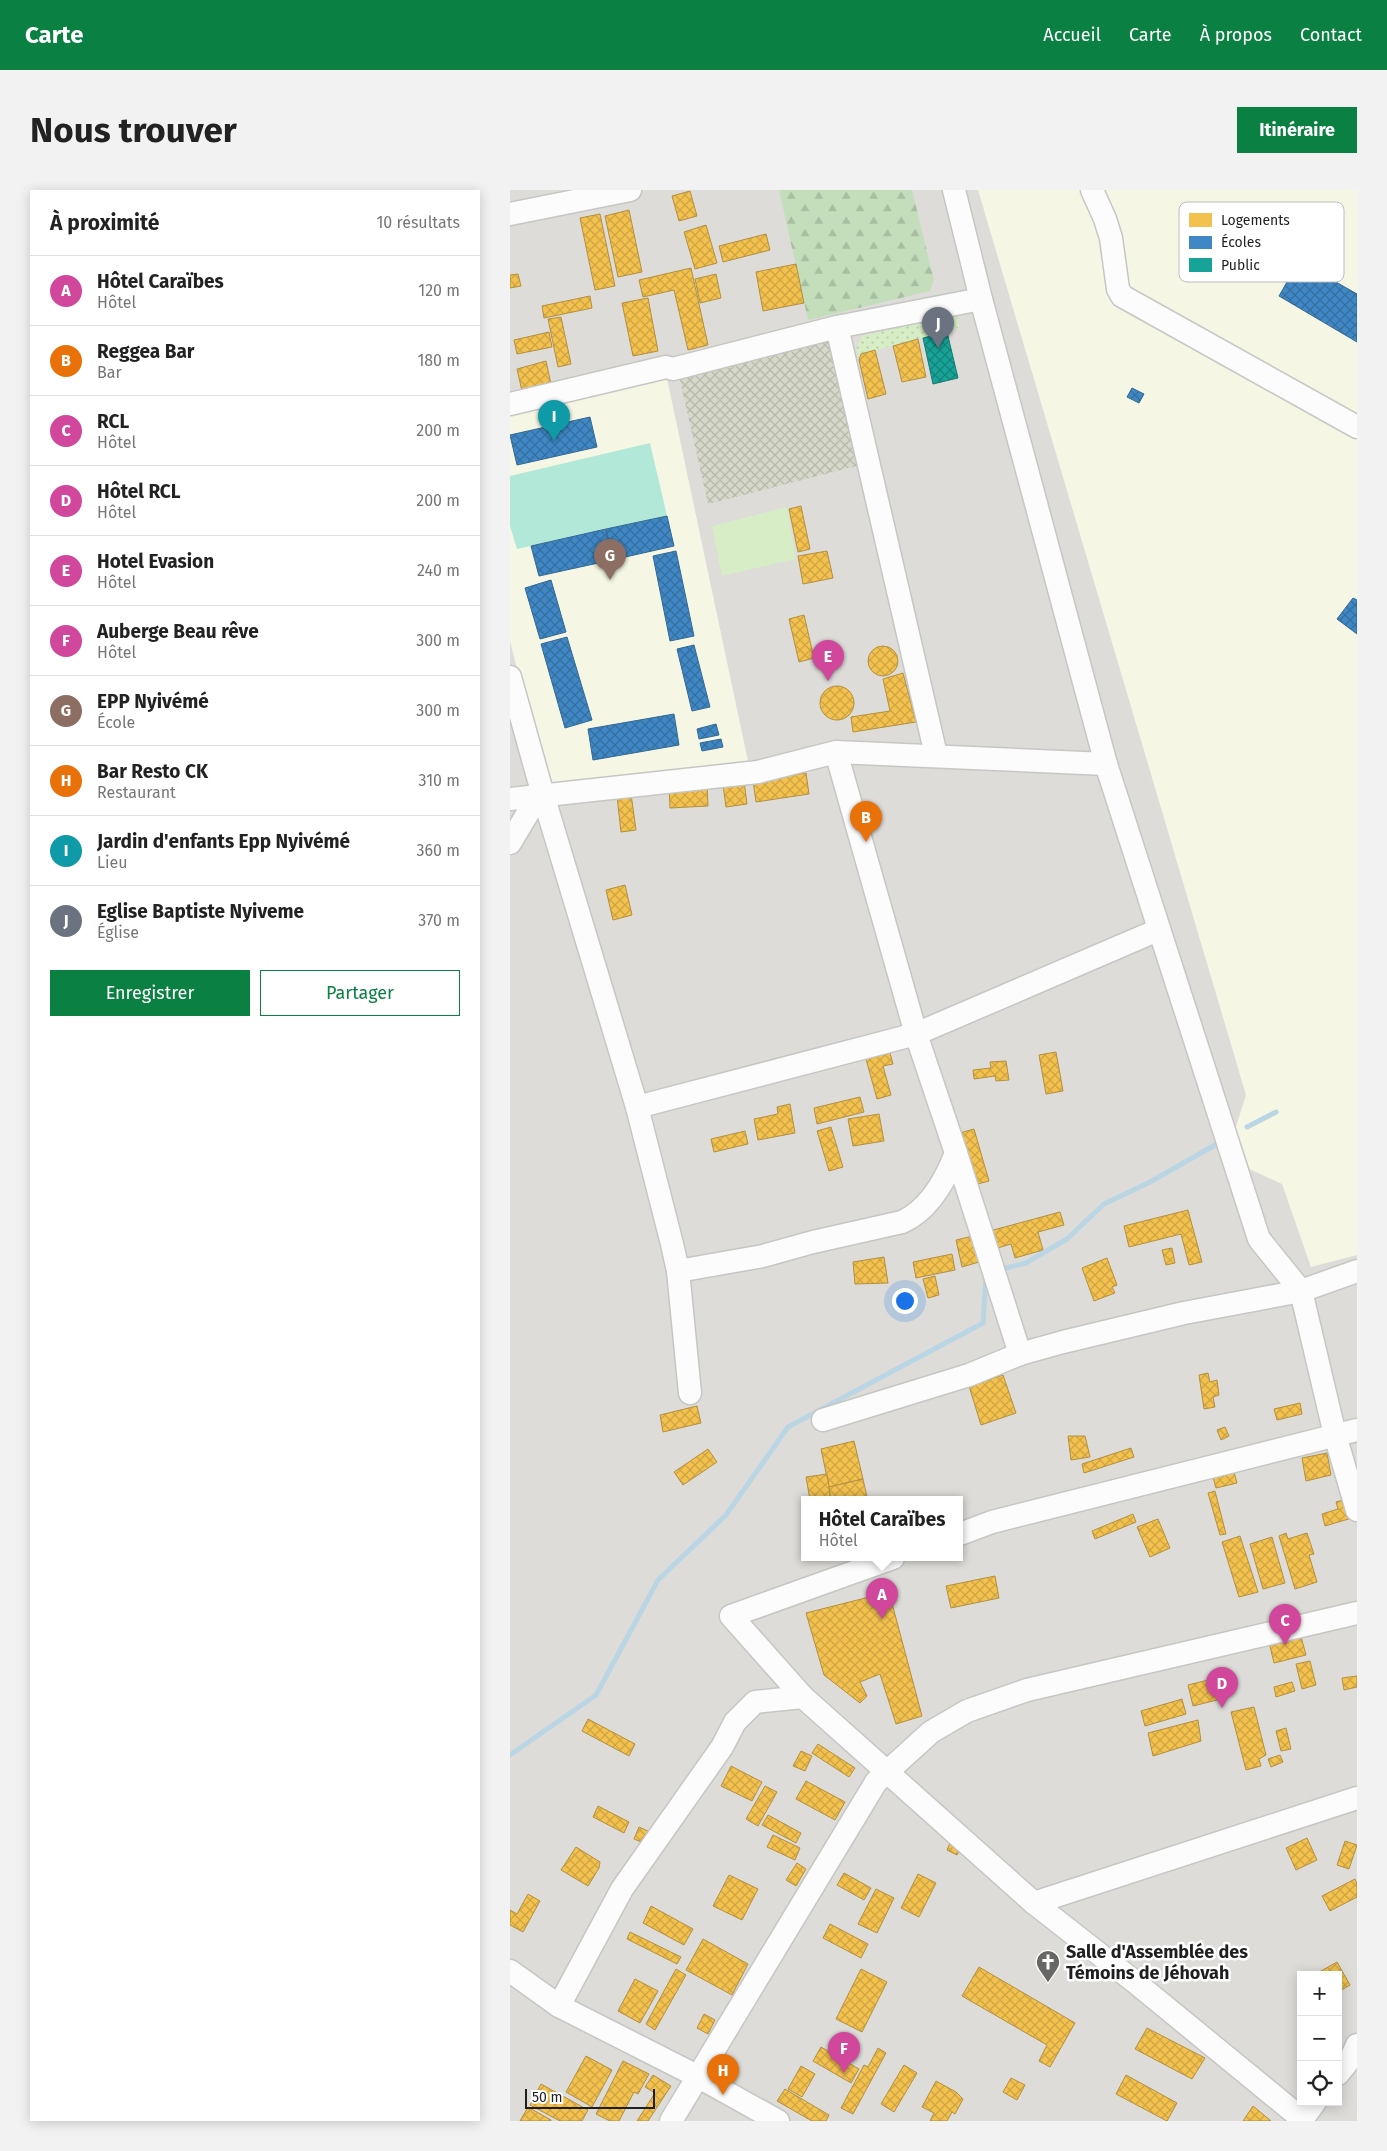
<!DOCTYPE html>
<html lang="fr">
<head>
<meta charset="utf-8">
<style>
	body { margin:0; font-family:"Fira Sans",sans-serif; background:#f2f2f2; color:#222 }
	.controls { position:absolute; right:15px; bottom:15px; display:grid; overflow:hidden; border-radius:0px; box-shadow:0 2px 12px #0003 }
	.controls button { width:45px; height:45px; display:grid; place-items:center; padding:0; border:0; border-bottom:1px solid #e0e0e0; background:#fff; color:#222; font:25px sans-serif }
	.scale { position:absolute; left:15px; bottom:12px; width:130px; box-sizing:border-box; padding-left:5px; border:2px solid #1f1f1f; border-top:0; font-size:14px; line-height:18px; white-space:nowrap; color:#1f1f1f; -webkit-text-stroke:4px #fff; paint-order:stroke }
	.you { position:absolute; left:394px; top:1110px; width:18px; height:18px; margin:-12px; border:4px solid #fff; border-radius:50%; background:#1a73e8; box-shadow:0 0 0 8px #1a73e833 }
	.badge { display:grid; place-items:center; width:32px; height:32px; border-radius:50%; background:#0b8043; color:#fff; font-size:16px; font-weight:700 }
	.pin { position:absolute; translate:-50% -41px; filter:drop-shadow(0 1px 2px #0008) }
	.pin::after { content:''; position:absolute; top:26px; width:18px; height:15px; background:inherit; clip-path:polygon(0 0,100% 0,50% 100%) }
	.popup { position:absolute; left:291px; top:1306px; width:162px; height:65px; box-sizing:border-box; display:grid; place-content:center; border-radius:0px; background:#fff; filter:drop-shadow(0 1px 4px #0005); font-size:16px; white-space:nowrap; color:#767676 }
	.popup b { font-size:19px; color:#222 }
	.popup::after { content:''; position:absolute; left:50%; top:100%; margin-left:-10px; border:10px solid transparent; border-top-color:#fff }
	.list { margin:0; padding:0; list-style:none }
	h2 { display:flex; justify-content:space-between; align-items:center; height:65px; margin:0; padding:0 20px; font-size:21px }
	h2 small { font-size:16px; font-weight:400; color:#767676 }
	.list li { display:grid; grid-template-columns:32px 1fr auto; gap:15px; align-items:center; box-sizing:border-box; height:70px; padding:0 20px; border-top:1px solid #e0e0e0 }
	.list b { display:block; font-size:19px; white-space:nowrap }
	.list p { margin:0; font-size:16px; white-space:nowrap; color:#767676 }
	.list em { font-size:16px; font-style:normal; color:#767676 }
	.actions { display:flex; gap:10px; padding:15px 20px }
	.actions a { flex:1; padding:11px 0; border:1px solid #0b8043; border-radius:0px; text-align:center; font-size:18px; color:#0b8043 }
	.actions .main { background:#0b8043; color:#fff }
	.icon { flex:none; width:28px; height:28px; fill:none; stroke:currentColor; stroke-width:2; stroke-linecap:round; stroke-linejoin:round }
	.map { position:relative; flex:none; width:847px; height:1931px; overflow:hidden; border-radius:0px }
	header { display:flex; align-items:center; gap:30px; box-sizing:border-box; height:70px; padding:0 25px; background:#0b8043; color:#fff }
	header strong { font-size:24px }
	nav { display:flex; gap:28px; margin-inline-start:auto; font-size:18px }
	.intro { display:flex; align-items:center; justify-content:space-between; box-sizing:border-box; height:120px; padding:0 30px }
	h1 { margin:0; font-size:35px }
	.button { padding:12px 22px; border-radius:0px; background:#0b8043; color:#fff; font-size:18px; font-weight:700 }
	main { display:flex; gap:30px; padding:0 30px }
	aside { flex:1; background:#fff; border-radius:0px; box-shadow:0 2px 12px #0003 }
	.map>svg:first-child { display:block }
	.residential { fill:#dddcd9; fill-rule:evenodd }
	.education { fill:#f5f7e4 }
	.construction { fill:url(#construction-cross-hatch) }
	.grass { fill:#d6edc5 }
	.forest { fill:url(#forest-firs) }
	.garden { fill:url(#garden-dots) }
	.pitch { fill:#b1e8d7 }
	.homes { fill:url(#homes-cross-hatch); stroke:#b39040 }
	.schools { fill:url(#schools-cross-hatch); stroke:#356893 }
	.public { fill:url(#public-cross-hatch); stroke:#197b74 }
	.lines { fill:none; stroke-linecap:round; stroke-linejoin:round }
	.stream { stroke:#bad5e3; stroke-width:5 }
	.minor-casing { stroke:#c6c6c4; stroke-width:25 }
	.minor { stroke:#fcfcfc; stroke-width:22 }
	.labels { text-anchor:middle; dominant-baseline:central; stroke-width:5; stroke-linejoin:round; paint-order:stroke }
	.poi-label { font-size:18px; font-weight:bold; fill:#1f1f1f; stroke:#fff; text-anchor:start }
	.key { fill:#fff; stroke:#bcbcbc; stroke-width:1 }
	.key-label { font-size:14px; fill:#1f1f1f }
</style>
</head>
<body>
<header>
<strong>Carte</strong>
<nav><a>Accueil</a><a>Carte</a><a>À propos</a><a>Contact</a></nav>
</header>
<div class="intro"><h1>Nous trouver</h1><a class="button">Itinéraire</a></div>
<main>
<aside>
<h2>À proximité<small>10 résultats</small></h2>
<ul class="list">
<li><span class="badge" style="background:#d1479c">A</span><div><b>Hôtel Caraïbes</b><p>Hôtel</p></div><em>120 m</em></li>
<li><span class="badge" style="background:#e8710a">B</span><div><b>Reggea Bar</b><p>Bar</p></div><em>180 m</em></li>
<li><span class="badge" style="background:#d1479c">C</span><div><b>RCL</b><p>Hôtel</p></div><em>200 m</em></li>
<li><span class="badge" style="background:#d1479c">D</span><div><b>Hôtel RCL</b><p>Hôtel</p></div><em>200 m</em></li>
<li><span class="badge" style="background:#d1479c">E</span><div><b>Hotel Evasion</b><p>Hôtel</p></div><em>240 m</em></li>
<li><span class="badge" style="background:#d1479c">F</span><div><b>Auberge Beau rêve</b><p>Hôtel</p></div><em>300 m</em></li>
<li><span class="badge" style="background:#8d6e63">G</span><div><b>EPP Nyivémé</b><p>École</p></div><em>300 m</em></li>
<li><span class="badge" style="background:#e8710a">H</span><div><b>Bar Resto CK</b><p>Restaurant</p></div><em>310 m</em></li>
<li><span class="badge" style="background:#0f9aa8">I</span><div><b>Jardin d'enfants Epp Nyivémé</b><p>Lieu</p></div><em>360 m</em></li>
<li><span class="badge" style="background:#6b7280">J</span><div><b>Eglise Baptiste Nyiveme</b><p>Église</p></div><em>370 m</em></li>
</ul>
<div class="actions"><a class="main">Enregistrer</a><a>Partager</a></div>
</aside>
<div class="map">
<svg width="847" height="1931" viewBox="0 0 847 1931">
	<defs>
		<pattern id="construction-cross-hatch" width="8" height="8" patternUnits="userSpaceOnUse" patternTransform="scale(1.25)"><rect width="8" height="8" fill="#d6d8c9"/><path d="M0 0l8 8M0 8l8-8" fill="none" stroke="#b7b9ac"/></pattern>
		<pattern id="forest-firs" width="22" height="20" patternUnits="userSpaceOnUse" patternTransform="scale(1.25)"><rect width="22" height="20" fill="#c4debc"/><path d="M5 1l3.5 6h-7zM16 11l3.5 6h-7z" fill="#a8bea1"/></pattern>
		<pattern id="garden-dots" width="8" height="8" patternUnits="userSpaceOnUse" patternTransform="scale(1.25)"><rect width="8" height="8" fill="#d6edc5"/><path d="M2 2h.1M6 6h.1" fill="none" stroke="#b7cba9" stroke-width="1.8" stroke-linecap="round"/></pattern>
		<pattern id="homes-cross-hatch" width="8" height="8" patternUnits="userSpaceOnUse" patternTransform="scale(1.25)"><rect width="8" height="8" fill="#f2c14e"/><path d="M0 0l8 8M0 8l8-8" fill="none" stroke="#cfa544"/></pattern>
		<pattern id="schools-cross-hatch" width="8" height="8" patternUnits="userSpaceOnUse" patternTransform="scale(1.25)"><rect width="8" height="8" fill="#3f88c5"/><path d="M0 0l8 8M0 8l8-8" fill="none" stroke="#346f9f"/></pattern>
		<pattern id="public-cross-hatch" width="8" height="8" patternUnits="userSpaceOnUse" patternTransform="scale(1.25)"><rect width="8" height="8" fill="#17a398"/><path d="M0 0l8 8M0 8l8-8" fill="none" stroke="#14847b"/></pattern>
	</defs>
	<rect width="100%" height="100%" fill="#eeede8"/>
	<path class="residential" d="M0,0H847V1931H0ZM294,1310H450V1368H294ZM791,1785H828V1912H791Z"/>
	<g class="education">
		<path d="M468,0H847V1065L801,1077L772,994L733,976L723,946L736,905Z"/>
		<path d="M155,179L239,576L38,604L0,451V217Z"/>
	</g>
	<path class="construction" d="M320,151L347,276L198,314L169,186Z"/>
	<path class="grass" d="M277,317L286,369L212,386L202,336Z"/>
	<path class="forest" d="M269,0H402L424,90L420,101L298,130Z"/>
	<path class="garden" d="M447,124L449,136L446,139L351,164L349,170L346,159L352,146Z"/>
	<path class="pitch" d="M140,253L157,326L7,359L0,336V286Z"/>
	<g class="homes">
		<path d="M180,1L187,26L169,31L162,6Z"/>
		<path d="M119,20L132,82L108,87L95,26Z"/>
		<path d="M90,24L105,96L85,100L70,28Z"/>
		<path d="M196,35L207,73L185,79L174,42Z"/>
		<path d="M256,44L260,60L213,72L209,56Z"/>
		<path d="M286,74L294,113L253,121L246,82Z"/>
		<path d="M181,78L198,155L178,160L164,100L133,107L129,90Z"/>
		<path d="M8,84L11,96L0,98V85Z"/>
		<path d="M206,84L211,108L190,113L185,89Z"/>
		<path d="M80,106L82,118L34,128L32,116Z"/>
		<path d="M138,108L148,161L123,166L112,113Z"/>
		<path d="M51,127L61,174L48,177L38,129Z"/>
		<path d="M39,142L42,157L7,164L4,150Z"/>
		<path d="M408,149L416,187L392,192L383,156Z"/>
		<path d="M365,160L376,204L358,209L349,170L351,164Z"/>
		<path d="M36,171L41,194L12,201L7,179Z"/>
		<path d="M291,316L300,359L288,362L279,319Z"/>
		<path d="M317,361L323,388L293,394L288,366Z"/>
		<path d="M294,425L304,468L289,472L279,429Z"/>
		<circle cx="373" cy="471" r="15"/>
		<path d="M393,483L406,532L343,542L341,527L380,521L373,489Z"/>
		<circle cx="327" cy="513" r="17"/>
		<path d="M296,583L299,604L246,612L243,591Z"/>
		<path d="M234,591L237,614L216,617L213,595Z"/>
		<path d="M197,594L198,616L160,618L159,596Z"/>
		<path d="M121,604L126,640L111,642L107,606Z"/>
		<path d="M115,695L122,725L103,730L96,700Z"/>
		<path d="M546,862L553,901L536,904L529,865Z"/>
		<path d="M380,863L383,874L373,876L381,905L367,909L356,869Z"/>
		<path d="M496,871L499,890L486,891L485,886L464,889L463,880L481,878L480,872Z"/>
		<path d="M350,907L354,922L307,934L304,918Z"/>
		<path d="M280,914L285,943L248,950L244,929L268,924L267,917Z"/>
		<path d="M369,924L374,951L343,956L338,929Z"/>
		<path d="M321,937L333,977L319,981L307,941Z"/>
		<path d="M464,939L479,991L460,996L446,944Z"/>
		<path d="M235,941L238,954L204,962L201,949Z"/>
		<path d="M678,1020L692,1072L679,1075L671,1044L619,1057L614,1036Z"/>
		<path d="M550,1022L554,1035L528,1042L533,1060L505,1068L501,1054L481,1060L476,1042Z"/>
		<path d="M463,1046L469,1072L452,1077L446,1050Z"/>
		<path d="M662,1058L665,1073L656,1075L652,1060Z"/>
		<path d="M442,1064L445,1080L406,1088L403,1072Z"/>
		<path d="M374,1067L378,1093L345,1094L343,1072Z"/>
		<path d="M597,1068L607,1095L602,1097L605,1103L584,1111L572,1078Z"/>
		<path d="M425,1086L429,1105L418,1108L413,1089Z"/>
		<path d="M698,1183L700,1192L707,1190L709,1205L703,1207L705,1217L694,1219L689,1185Z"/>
		<path d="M493,1185L506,1223L471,1235L459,1196Z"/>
		<path d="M790,1213L792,1224L767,1230L764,1219Z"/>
		<path d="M187,1216L191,1233L153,1242L150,1225Z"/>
		<path d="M715,1237L719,1246L711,1250L707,1240Z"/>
		<path d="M558,1246H575L580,1267L561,1270Z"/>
		<path d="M344,1251L353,1289L319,1297L311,1259Z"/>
		<path d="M621,1258L624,1267L574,1283L572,1274Z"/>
		<path d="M198,1259L207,1272L173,1295L164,1282Z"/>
		<path d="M817,1263L821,1285L796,1291L792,1268Z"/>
		<path d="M724,1282L727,1293L706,1298L703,1287Z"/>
		<path d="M317,1284L321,1310H300L296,1287Z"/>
		<path d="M353,1289L357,1307L343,1310H321L319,1297Z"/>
		<path d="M705,1301L716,1344L710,1345L698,1303Z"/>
		<path d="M837,1309L842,1328L815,1336L812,1324L828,1319L826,1312Z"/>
		<path d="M623,1324L626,1332L585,1349L582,1341Z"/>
		<path d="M648,1329L660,1358L640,1367L627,1337Z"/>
		<path d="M776,1343L778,1349L797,1343L804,1364L799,1365L807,1392L785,1399L769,1346Z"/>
		<path d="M730,1346L748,1402L729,1407L712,1352Z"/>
		<path d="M762,1347L775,1393L753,1399L740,1354Z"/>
		<path d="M485,1386L489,1408L441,1418L436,1396Z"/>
		<path d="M379,1402L412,1526L386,1534L370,1484L350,1492L357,1506L350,1513L314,1485L296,1423Z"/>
		<path d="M790,1443L796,1465L764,1473L759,1452Z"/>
		<path d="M800,1471L806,1495L792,1499L786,1474Z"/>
		<path d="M847,1486V1497L834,1500L832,1488Z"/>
		<path d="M706,1488L711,1509L683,1516L678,1495Z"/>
		<path d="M782,1492L785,1501L766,1507L764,1497Z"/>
		<path d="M672,1509L676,1524L635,1536L631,1521Z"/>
		<path d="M744,1517L756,1565L749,1569L751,1576L736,1580L721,1522Z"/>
		<path d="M78,1529L125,1554L119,1566L72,1541Z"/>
		<path d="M688,1530L691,1551L643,1566L638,1543Z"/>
		<path d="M776,1538L781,1559L771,1561L766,1541Z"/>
		<path d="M308,1554L345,1578L339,1587L302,1563Z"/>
		<path d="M291,1561L302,1566L295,1581L283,1576Z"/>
		<path d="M770,1565L773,1572L761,1577L758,1569Z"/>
		<path d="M221,1576L252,1592L242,1611L211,1596Z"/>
		<path d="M296,1591L335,1612L325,1630L286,1609Z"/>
		<path d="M255,1596L267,1602L248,1636L236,1629Z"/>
		<path d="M88,1616L119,1632L114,1643L83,1627Z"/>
		<path d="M258,1625L291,1643L286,1653L252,1635Z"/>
		<path d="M129,1637L144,1644L139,1655L124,1649Z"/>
		<path d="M263,1645L290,1658L285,1670L257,1657Z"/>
		<path d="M797,1648L807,1670L786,1680L776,1658Z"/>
		<path d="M835,1651L847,1655L839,1679L827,1675Z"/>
		<path d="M440,1653L450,1658L447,1665L437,1660Z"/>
		<path d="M66,1657L90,1672L89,1678L78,1696L51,1680Z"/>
		<path d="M287,1673L296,1679L286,1696L276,1690Z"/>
		<path d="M334,1683L361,1698L354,1710L327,1695Z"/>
		<path d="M408,1684L426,1693L409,1727L391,1718Z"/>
		<path d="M219,1685L248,1699L232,1730L203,1716Z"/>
		<path d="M845,1689L847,1694V1707L820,1721L812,1706Z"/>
		<path d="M366,1699L384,1708L367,1743L348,1734Z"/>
		<path d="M18,1704L30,1711L13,1742L0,1735V1720L7,1724Z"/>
		<path d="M141,1716L183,1739L174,1755L133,1733Z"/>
		<path d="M320,1734L358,1754L351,1768L313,1748Z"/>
		<path d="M120,1742L171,1767L167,1774L117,1749Z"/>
		<path d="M193,1749L238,1774L222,1805L176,1780Z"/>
		<path d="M827,1772L840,1795L828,1802V1785H804Z"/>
		<path d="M469,1777L565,1833L540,1877L529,1871L537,1855L452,1806Z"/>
		<path d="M166,1779L176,1785L145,1840L136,1834Z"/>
		<path d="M351,1779L377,1792L352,1842L326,1829Z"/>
		<path d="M125,1789L148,1801L130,1833L108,1821Z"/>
		<path d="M194,1824L205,1830L198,1844L187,1838Z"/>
		<path d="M637,1838L695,1868L682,1889L625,1859Z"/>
		<path d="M311,1857L349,1879L341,1893L303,1871Z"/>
		<path d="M368,1858L376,1863L343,1924L331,1918L354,1875L358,1877Z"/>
		<path d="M76,1866L102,1880L82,1917L56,1902Z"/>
		<path d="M113,1871L139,1884L128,1904L124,1902L109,1931H100L86,1924Z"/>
		<path d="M394,1875L407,1883L384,1922L371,1914Z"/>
		<path d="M291,1876L305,1884L292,1907L278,1899Z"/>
		<path d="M143,1885L161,1896L138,1931H127L145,1903L135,1897Z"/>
		<path d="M616,1885L667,1913L657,1931L606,1904Z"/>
		<path d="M501,1888L515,1895L507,1910L493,1902Z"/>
		<path d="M426,1891L446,1902L453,1909L445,1924L442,1922L437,1931H420L424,1923L412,1917Z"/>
		<path d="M31,1894L78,1920L72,1931H50L20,1915Z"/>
		<path d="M275,1899L319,1925L316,1931H302L267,1911Z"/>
		<path d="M743,1916L761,1931H733Z"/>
		<path d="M18,1917L41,1930V1931H10Z"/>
	</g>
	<g class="schools">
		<path d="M789,71L847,104V152L769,106Z"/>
		<path d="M622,198L634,204L629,213L617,207Z"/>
		<path d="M80,227L87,257L7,275L0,245Z"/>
		<path d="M157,326L164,356L102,370L96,339Z"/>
		<path d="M96,339L102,370L29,386L21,356Z"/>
		<path d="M166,361L184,446L160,451L143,366Z"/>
		<path d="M41,390L56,442L30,449L15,398Z"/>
		<path d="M843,408L847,410V444L827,429Z"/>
		<path d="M57,447L82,530L55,538L31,454Z"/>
		<path d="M184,455L200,517L182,521L167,459Z"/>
		<path d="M164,524L169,555L83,570L78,539Z"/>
		<path d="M206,534L209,545L189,549L187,539Z"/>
		<path d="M211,549L213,557L192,561L190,553Z"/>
	</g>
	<path class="public" d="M437,142L448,188L423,194L413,148Z"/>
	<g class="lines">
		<g class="stream">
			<path d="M737,937L766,922"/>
			<path d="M488,1080L516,1073L557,1049L594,1014L640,992L712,951"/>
			<path d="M0,1565L86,1505L148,1390L216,1325L278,1237L473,1133L476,1087"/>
		</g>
		<g class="minor-casing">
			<g id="minor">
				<path d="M444,0L471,109L596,574L749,1049L791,1101L825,1245L847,1320"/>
				<path d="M582,0L595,29L601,48L608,99L612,106L847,237"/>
				<path d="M0,24L120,0"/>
				<path d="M327,137L426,565"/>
				<path d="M0,214L156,177L163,179L327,137L471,109"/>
				<path d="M0,487L33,605L127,917L162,1054L168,1081L180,1203"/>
				<path d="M0,609L248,582L326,562L596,574"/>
				<path d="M0,653L28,606"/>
				<path d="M127,917L406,844L648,740"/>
				<path d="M446,963L510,1164"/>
				<path d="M168,1081L253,1066L303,1052L392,1032C419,1020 436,989 446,963L406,844L326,562"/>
				<path d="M313,1230L459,1185L510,1164L553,1152L674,1123L791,1101L847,1081"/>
				<path d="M450,1344L482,1332L847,1240"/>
				<path d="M383,1368L221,1426L293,1507L524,1713L625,1792L791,1928"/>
				<path d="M524,1713L847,1608"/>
				<path d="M0,1781L49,1816"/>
				<path d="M828,1884L841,1868L847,1855"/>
				<path d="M161,1931L366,1592L421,1542L457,1521L517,1500L847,1423"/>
				<path d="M268,1931L187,1886L49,1816L112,1699L212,1557L225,1532L245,1512L293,1507"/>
				<path d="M791,1931L805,1912"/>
			</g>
		</g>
		<use href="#minor" class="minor"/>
	</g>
	<defs>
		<g id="church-pin" transform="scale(1.25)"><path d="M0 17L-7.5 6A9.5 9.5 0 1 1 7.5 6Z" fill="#676765" stroke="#fff"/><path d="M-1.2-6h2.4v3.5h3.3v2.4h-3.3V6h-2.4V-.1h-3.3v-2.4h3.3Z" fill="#fff"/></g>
	</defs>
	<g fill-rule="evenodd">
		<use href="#church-pin" x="538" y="1772"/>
	</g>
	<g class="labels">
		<g class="poi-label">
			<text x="556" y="1762">Salle d'Assemblée des<tspan x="556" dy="21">Témoins de Jéhovah</tspan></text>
		</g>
	</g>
	<rect x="669" y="12" width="165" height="80" rx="8" class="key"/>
	<rect x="679" y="23" width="23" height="14" fill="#f2c14e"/>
	<rect x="679" y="46" width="23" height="13" fill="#3f88c5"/>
	<rect x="679" y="68" width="23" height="14" fill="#17a398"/>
	<g class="key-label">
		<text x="711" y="35">Logements</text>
		<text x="711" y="57">Écoles</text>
		<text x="711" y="80">Public</text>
	</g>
</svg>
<div class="controls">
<button>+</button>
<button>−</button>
<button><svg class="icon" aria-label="locate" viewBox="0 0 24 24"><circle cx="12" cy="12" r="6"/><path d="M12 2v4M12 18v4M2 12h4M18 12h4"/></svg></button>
</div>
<div class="scale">50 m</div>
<div class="you"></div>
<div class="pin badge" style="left:372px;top:1429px;background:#d1479c">A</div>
<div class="popup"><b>Hôtel Caraïbes</b>Hôtel</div>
<div class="pin badge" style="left:356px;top:652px;background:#e8710a">B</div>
<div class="pin badge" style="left:775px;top:1455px;background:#d1479c">C</div>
<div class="pin badge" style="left:712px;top:1518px;background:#d1479c">D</div>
<div class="pin badge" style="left:318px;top:491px;background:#d1479c">E</div>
<div class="pin badge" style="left:334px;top:1883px;background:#d1479c">F</div>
<div class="pin badge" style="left:100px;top:390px;background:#8d6e63">G</div>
<div class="pin badge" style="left:213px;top:1905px;background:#e8710a">H</div>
<div class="pin badge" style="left:44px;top:251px;background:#0f9aa8">I</div>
<div class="pin badge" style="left:428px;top:158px;background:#6b7280">J</div>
</div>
</main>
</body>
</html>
